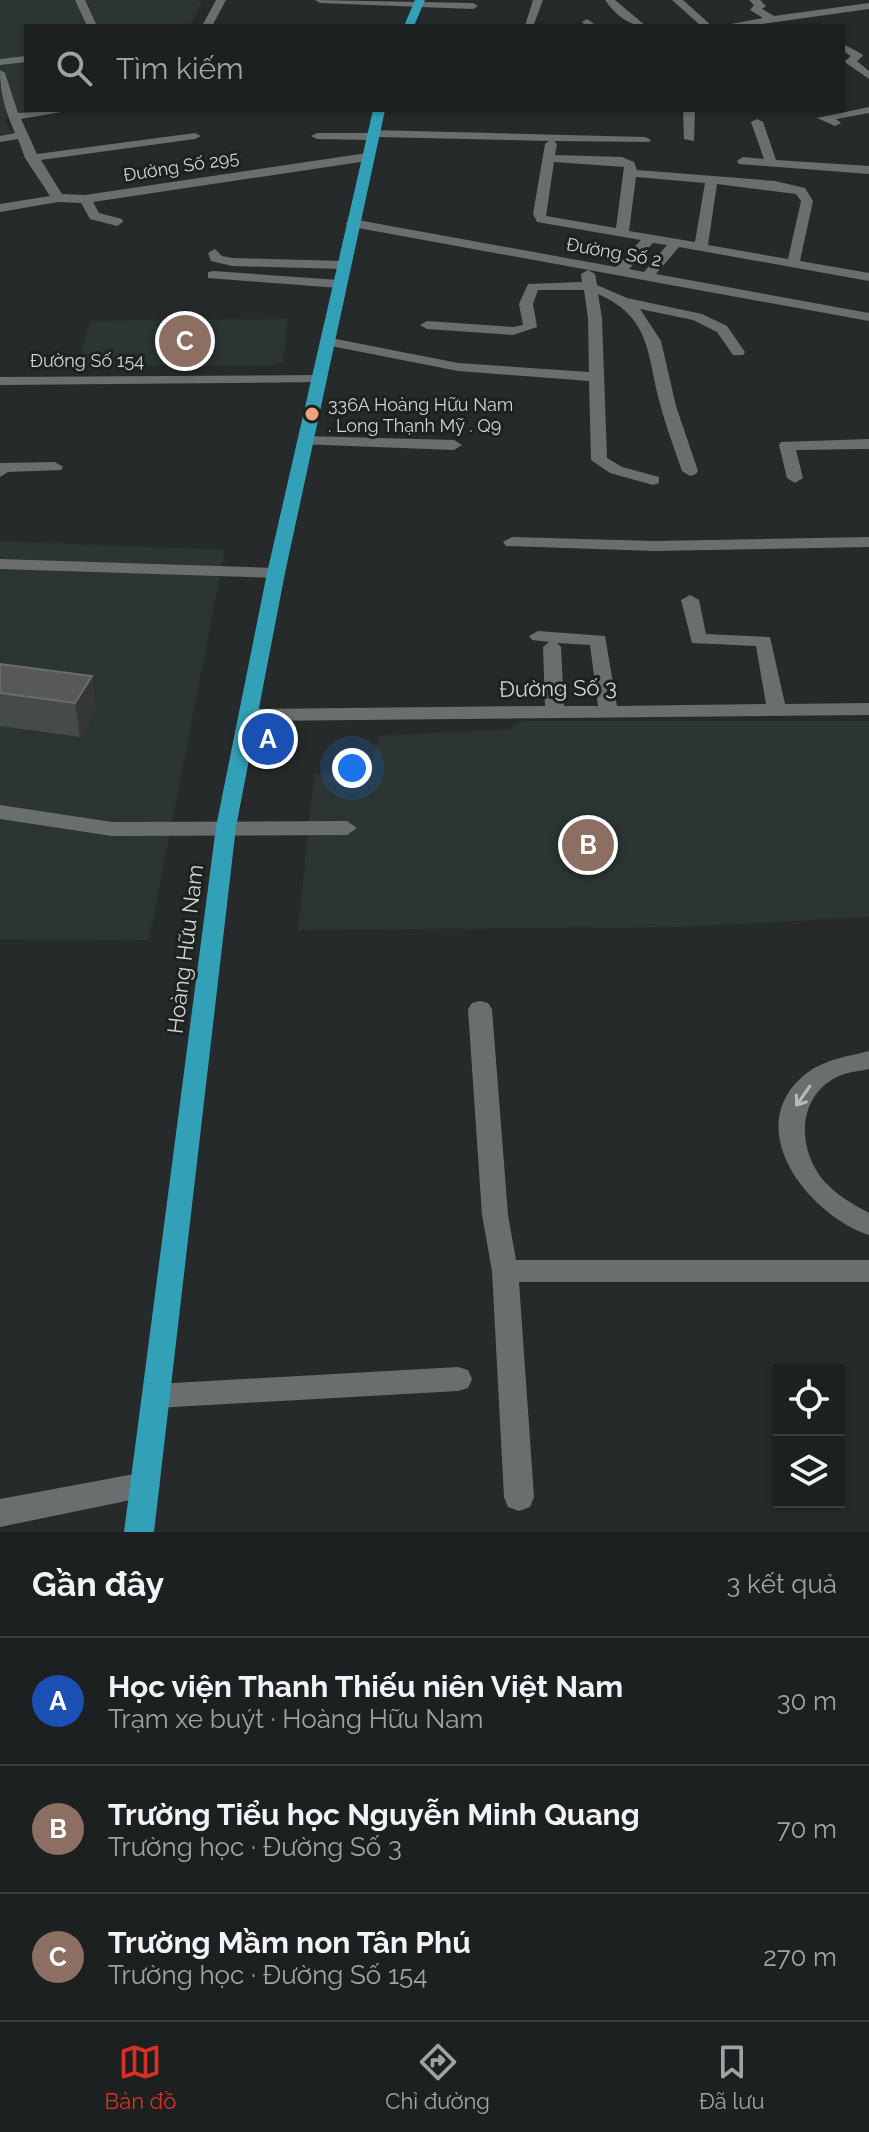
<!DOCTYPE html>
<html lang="vi">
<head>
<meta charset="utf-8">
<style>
	body { margin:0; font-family:Raleway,sans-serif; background:#252829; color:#f1f3f6 }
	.controls { position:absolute; right:24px; bottom:24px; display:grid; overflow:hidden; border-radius:0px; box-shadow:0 2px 6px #0004 }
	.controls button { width:72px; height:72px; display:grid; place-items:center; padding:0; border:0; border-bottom:2px solid #3b3e3e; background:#1d2020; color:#f1f3f6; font:40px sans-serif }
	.you { position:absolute; left:352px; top:768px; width:28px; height:28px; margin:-20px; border:6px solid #fff; border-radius:50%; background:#1a73e8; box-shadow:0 0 0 12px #1a73e833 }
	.badge { display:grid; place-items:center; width:52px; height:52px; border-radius:50%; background:#d93025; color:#fff; font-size:26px; font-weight:700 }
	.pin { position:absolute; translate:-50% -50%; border:4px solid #fff; box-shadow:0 2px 8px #0006 }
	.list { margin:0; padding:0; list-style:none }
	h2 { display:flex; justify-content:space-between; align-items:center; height:104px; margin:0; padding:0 32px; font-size:34px }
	h2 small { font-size:26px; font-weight:400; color:#a0a3a5 }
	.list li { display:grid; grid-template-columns:52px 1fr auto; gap:24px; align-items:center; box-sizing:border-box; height:128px; padding:0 32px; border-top:2px solid #3b3e3e }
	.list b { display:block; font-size:30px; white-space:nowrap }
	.list p { margin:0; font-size:26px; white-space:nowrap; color:#a0a3a5 }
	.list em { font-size:26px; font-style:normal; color:#a0a3a5 }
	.icon { flex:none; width:44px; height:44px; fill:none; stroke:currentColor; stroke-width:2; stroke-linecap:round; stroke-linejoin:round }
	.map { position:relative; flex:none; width:869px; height:1532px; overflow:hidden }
	.search { position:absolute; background:#1d2020; box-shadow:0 2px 6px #0004; left:24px; right:24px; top:24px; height:88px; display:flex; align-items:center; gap:20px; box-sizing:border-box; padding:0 28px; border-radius:0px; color:#a0a3a5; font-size:30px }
	.sheet { height:488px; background:#1d2020 }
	nav { display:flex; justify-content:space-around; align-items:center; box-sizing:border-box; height:112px; border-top:2px solid #3b3e3e; background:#1d2020; font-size:22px; color:#a0a3a5 }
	nav a { display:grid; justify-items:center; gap:4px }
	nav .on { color:#d93025 }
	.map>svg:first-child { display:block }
	.built { fill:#2a3534 }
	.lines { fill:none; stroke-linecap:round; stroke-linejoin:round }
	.minor { fill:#6a6e6e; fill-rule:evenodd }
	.major { fill:#32a0b7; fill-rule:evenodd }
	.wall { fill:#464a48 }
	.shaded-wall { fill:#343736 }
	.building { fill:#565958; stroke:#696c6b; stroke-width:2 }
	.oneway { stroke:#b8baba }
	.poi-dot { fill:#f1a27b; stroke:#1d2120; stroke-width:3 }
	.labels { text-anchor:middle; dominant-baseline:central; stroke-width:6; stroke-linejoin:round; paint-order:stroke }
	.far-street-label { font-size:18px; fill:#d2d4d4; stroke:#1d2120 }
	.far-poi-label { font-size:18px; fill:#d2d4d4; stroke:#1d2120; text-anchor:start }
	.street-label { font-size:22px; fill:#d2d4d4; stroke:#1d2120 }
</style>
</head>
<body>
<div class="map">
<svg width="869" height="1532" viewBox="0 0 869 1532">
	<rect width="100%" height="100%" fill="#272a2a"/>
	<g class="built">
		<path d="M0,0H202L190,26H26V110H76L4,119L11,133L0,135Z"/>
		<path d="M288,319L283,362L270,366L78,365L90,321Z"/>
		<path d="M0,541L225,550L149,940L0,939Z"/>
		<path d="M521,721H869V917L682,927L298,930L314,774L371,771L379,736L511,729Z"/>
	</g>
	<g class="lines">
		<g class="minor">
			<path d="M75,0H85L97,26H87Z"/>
			<path d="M216,0H226L212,26H202Z"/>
			<path d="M315,0L473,3L478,6L473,9L320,3Z"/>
			<path d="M533,0H543L534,24L525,26Z"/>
			<path d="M605,0H615L646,26C628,26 615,14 605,0Z"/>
			<path d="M672,0H683L712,26H701Z"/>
			<path d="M749,0H760L766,6L762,9L774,16L869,3V9L747,26H720L763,18L750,10L754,5Z"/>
			<path d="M587,19L597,26H586L582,22Z"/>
			<path d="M843,44L862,54L863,56L857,61L869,71V79L846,63L845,61L851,56L843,51Z"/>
			<path d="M26,56V62L0,65V59Z"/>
			<path d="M0,70L5,73L18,113L73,110L21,119L37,154L195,133L201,136L195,139L41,160L62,194L85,195L367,153L373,157L367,161L93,202L99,213L122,219L123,222L117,226L90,219L81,203L58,202L0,212V204L50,196L25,158L18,139L0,142V136L15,133C6,112 0,95 0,70Z"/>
			<path d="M869,107V113L836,119L841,123L835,126L817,118Z"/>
			<path d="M683,110H695L694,141L684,139Z"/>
			<path d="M757,119L763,122L776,160L869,166V174L739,164L737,161L743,157L764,159L751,122Z"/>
			<path d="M372,130L645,137L651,140L649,142L554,141L557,144L555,155L622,157L634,162L637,170L775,181L805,188L813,201L800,261L869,273V281L679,247L656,274L869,313V321L347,226L346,223L352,219L616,267L641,240L537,222L533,214L545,144L549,141L377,137L371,140L317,139L311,136L317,133H367ZM554,162L624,167L616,228L546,216ZM636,177L705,183L695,242L629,231ZM717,184L796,194L801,201L788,259L708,245ZM653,243L667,245L644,272L629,269Z"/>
			<path d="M215,249L222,256L232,258L343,261L350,265L343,269L232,266L211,261L208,253Z"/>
			<path d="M588,270L595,274L597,285L627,298L702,314L727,326L745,352L743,355H733L717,332L693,320L640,309L661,341L676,406L698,471L696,474L690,476L682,471C674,447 665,424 659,400C647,352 650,317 598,294L602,318L607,458L622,467L659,477V483L653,485L610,473L591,460L589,381L458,371L326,345L319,341L326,337L458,363L589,372L588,318L584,290H538L533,304L537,327L513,335L427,329L420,325L427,321L513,327L523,325L519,304L528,284L582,282L581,274Z"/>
			<path d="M213,271L339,280L346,284L339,288L208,278V272Z"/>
			<path d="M319,375L324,376V382L0,385V377Z"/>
			<path d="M305,436L454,440L462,445L454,450L299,444V438Z"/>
			<path d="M869,439V449L796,450L803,478L795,483L787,478L779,445L781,442Z"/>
			<path d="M55,462L63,467L61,470L8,472L0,477V463Z"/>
			<path d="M512,537L655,541L869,537V547L655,551L506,546L503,542Z"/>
			<path d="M0,559L276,568L285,573L276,578L0,569Z"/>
			<path d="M690,595L699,600L706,634L770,637L785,704L869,703V715L248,721L238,715L248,709L545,706L543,647L549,642L532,640L529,636L538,631L605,636L617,706L766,704L756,646L692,643L681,600ZM557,643L590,645L598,706H564L561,647Z"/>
			<path d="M0,805L112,822L347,821L357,828L347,835L112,836L0,819Z"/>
			<path d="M480,1001L488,1003L492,1009L508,1215L516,1260H869V1282H519L534,1497L530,1507L519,1511L508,1507L504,1497L492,1271L482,1215L468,1009L472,1003Z"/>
			<path d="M869,1051V1069C860,1071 848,1072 839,1076C797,1095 796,1148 824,1181C837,1195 852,1204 869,1213V1235C811,1216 742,1132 801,1078C820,1060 845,1057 869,1051Z"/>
			<path d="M458,1367L468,1370L472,1379L468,1388L458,1391L156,1408L146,1405L142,1396L146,1387L156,1384Z"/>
			<path d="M145,1472L155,1475L160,1485L155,1495L0,1527V1499Z"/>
		</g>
		<g class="major">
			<path d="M415,0H425L414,26H404Z"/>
			<path d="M373,110H385L285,573L236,827L154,1532H124L216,827L267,573Z"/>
		</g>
	</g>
	<path class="wall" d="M0,664L92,676L96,710L80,737L0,726Z"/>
	<path class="shaded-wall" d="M92,676L96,710L80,737L75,703Z"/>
	<path class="building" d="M0,664L92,676L75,703L0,693Z"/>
	<defs><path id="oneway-shaft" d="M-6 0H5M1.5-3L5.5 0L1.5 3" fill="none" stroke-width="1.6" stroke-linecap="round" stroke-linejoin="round" transform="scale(2)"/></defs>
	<use class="oneway" href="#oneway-shaft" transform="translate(803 1096) rotate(125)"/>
	<circle class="poi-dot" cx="312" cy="414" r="8"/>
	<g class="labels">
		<g class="far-street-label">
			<text transform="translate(181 166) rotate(-9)">Đường Số 295</text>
			<text transform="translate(614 252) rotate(10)">Đường Số 2</text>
			<text x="87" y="360">Đường Số 154</text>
		</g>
		<g class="far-poi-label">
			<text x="328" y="404">336A Hoàng Hữu Nam<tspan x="328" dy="21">. Long Thạnh Mỹ . Q9</tspan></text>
		</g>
		<g class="street-label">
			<text transform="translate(558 688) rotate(-1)">Đường Số 3</text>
			<text transform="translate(185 949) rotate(-83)">Hoàng Hữu Nam</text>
		</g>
	</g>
</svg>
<div class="controls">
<button><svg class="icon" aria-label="locate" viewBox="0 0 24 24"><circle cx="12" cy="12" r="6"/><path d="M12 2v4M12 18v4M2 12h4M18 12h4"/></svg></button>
<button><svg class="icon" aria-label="layers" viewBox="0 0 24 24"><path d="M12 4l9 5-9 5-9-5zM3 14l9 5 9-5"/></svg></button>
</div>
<div class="you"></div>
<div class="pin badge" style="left:268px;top:739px;background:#1a4fb4">A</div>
<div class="pin badge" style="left:588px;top:845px;background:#8d6e63">B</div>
<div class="pin badge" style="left:185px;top:341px;background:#8d6e63">C</div>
<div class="search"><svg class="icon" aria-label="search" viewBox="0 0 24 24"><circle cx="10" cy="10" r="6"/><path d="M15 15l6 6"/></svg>Tìm kiếm</div>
</div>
<section class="sheet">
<h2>Gần đây<small>3 kết quả</small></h2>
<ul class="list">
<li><span class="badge" style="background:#1a4fb4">A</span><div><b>Học viện Thanh Thiếu niên Việt Nam</b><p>Trạm xe buýt · Hoàng Hữu Nam</p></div><em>30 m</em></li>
<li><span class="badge" style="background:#8d6e63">B</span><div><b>Trường Tiểu học Nguyễn Minh Quang</b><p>Trường học · Đường Số 3</p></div><em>70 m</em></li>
<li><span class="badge" style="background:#8d6e63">C</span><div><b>Trường Mầm non Tân Phú</b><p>Trường học · Đường Số 154</p></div><em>270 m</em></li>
</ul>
</section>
<nav>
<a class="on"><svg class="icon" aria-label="map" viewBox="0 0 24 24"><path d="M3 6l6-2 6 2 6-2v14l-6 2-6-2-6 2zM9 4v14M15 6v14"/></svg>Bản đồ</a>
<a><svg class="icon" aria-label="directions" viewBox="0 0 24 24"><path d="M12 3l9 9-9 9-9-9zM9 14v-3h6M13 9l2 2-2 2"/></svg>Chỉ đường</a>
<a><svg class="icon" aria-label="saved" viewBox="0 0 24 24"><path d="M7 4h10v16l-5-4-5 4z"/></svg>Đã lưu</a>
</nav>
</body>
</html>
